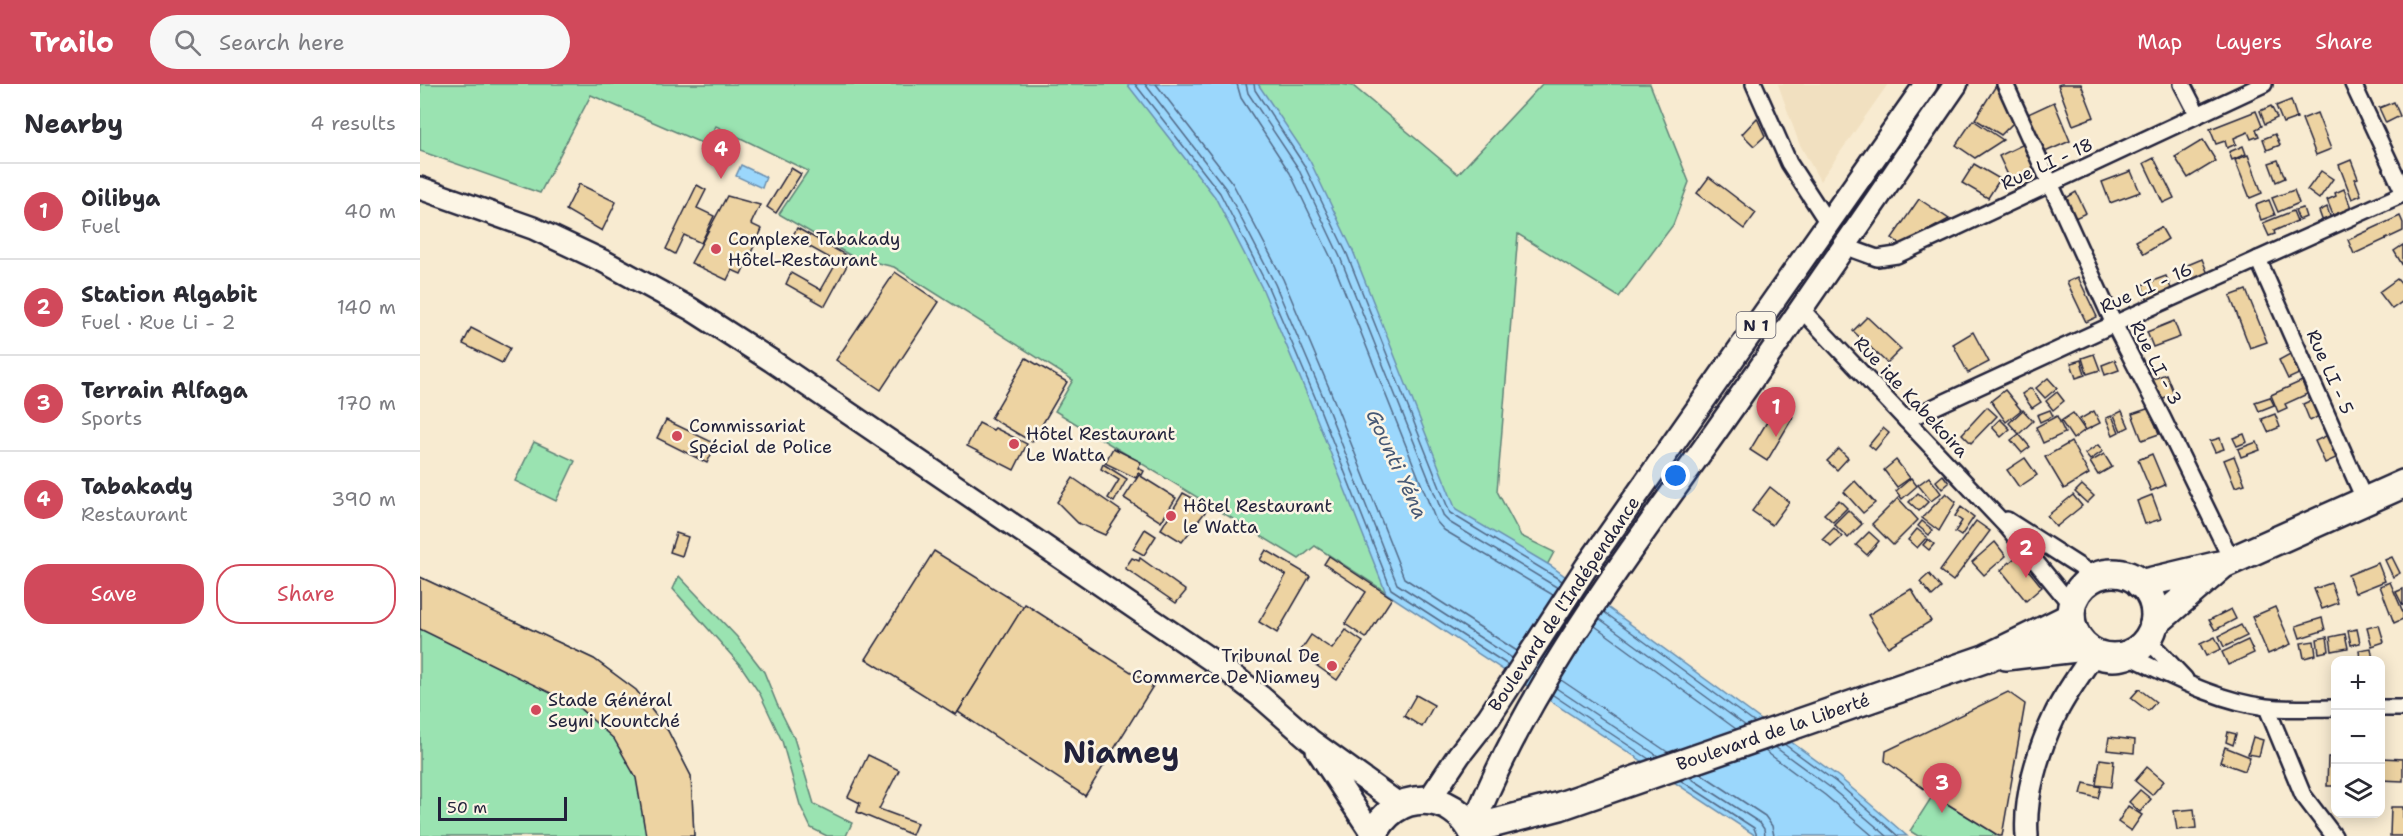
<!DOCTYPE html>
<html lang="en">
<head>
<meta charset="utf-8">
<style>
	body { margin:0; font-family:"Shantell Sans",sans-serif; background:#f7f7f7; color:#2b2b33 }
	.controls { position:absolute; right:18px; bottom:18px; display:grid; overflow:hidden; border-radius:12px; box-shadow:0 3px 15px #0003 }
	.controls button { width:54px; height:54px; display:grid; place-items:center; padding:0; border:0; border-bottom:2px solid #e1e1e2; background:#fff; color:#2b2b33; font:30px sans-serif }
	.scale { position:absolute; left:18px; bottom:15px; width:129px; box-sizing:border-box; padding-left:6px; border:3px solid #22223b; border-top:0; font-size:16px; line-height:21px; white-space:nowrap; color:#22223b; -webkit-text-stroke:4px #fcf5e5; paint-order:stroke }
	.you { position:absolute; left:1256px; top:392px; width:21px; height:21px; margin:-15px; border:4px solid #fff; border-radius:50%; background:#1a73e8; box-shadow:0 0 0 9px #1a73e833 }
	.badge { display:grid; place-items:center; width:39px; height:39px; border-radius:50%; background:#d1495b; color:#fff; font-size:20px; font-weight:700 }
	.pin { position:absolute; translate:-50% -50px; filter:drop-shadow(0 2px 3px #0008) }
	.pin::after { content:''; position:absolute; top:32px; width:21px; height:18px; background:inherit; clip-path:polygon(0 0,100% 0,50% 100%) }
	.list { margin:0; padding:0; list-style:none }
	h2 { display:flex; justify-content:space-between; align-items:center; height:78px; margin:0; padding:0 24px; font-size:26px }
	h2 small { font-size:20px; font-weight:400; color:#7c7c81 }
	.list li { display:grid; grid-template-columns:39px 1fr auto; gap:18px; align-items:center; box-sizing:border-box; height:96px; padding:0 24px; border-top:2px solid #e1e1e2 }
	.list b { display:block; font-size:22px; white-space:nowrap }
	.list p { margin:0; font-size:20px; white-space:nowrap; color:#7c7c81 }
	.list em { font-size:20px; font-style:normal; color:#7c7c81 }
	.actions { display:flex; gap:12px; padding:18px 24px }
	.actions a { flex:1; padding:14px 0; border:2px solid #d1495b; border-radius:24px; text-align:center; font-size:21px; color:#d1495b }
	.actions .main { background:#d1495b; color:#fff }
	.icon { flex:none; width:33px; height:33px; fill:none; stroke:currentColor; stroke-width:2; stroke-linecap:round; stroke-linejoin:round }
	.map { position:relative; flex:none; width:1983px; height:752px; overflow:hidden }
	header { display:flex; align-items:center; gap:36px; box-sizing:border-box; height:84px; padding:0 30px; background:#d1495b; color:#fff }
	header strong { font-size:28px }
	nav { display:flex; gap:33px; margin-inline-start:auto; font-size:21px }
	.search { width:420px; height:54px; background:#f7f7f7; display:flex; align-items:center; gap:15px; box-sizing:border-box; padding:0 21px; border-radius:33px; color:#7c7c81; font-size:22px }
	main { display:flex }
	aside { flex:1; background:#fff }
	.map>svg:first-child { display:block }
	.built { fill:#f1e0c0 }
	.green { fill:#9ae3b1; stroke:#5e8276; stroke-width:1.5 }
	.water { fill:#9bd7fc; stroke:#6b8faf; stroke-width:1.5 }
	.lines { fill:none; stroke-linecap:round; stroke-linejoin:round }
	.shore { stroke:#526a88; stroke-width:1.5 }
	.building { fill:#edd3a2; stroke:#22223b; stroke-width:1.5 }
	.street-casing { stroke:#22223b; stroke-width:20 }
	.secondary-casing { stroke:#22223b; stroke-width:26 }
	.primary-casing { stroke:#22223b; stroke-width:27 }
	.highway-casing { stroke:#22223b; stroke-width:32 }
	.street { stroke:#fcf5e5; stroke-width:15 }
	.secondary { stroke:#fcf5e5; stroke-width:21 }
	.primary { stroke:#fcf5e5; stroke-width:22 }
	.highway { stroke:#fcf5e5; stroke-width:27 }
	.poi-dot { fill:#d1495b; stroke:#fcf5e5; stroke-width:2 }
	.labels { text-anchor:middle; dominant-baseline:central; stroke-width:5; stroke-linejoin:round; paint-order:stroke }
	.shield { fill:#fcf5e5; stroke:#63616e; stroke-width:1.5 }
	.shield-label { font-size:16px; font-weight:bold; fill:#22223b }
	.street-label { font-size:18px; fill:#22223b; stroke:#fcf5e5 }
	.poi-label { font-size:18px; fill:#22223b; stroke:#fcf5e5; text-anchor:start }
	.water-label { font-size:20px; font-style:italic; fill:#465875; stroke:#fcf5e5 }
	.town-label { font-size:30px; font-weight:bold; fill:#22223b; stroke:#fcf5e5 }
</style>
</head>
<body>
<header>
<strong>Trailo</strong>
<div class="search"><svg class="icon" aria-label="search" viewBox="0 0 24 24"><circle cx="10" cy="10" r="6"/><path d="M15 15l6 6"/></svg>Search here</div>
<nav><a>Map</a><a>Layers</a><a>Share</a></nav>
</header>
<main>
<aside>
<h2>Nearby<small>4 results</small></h2>
<ul class="list">
<li><span class="badge">1</span><div><b>Oilibya</b><p>Fuel</p></div><em>40 m</em></li>
<li><span class="badge">2</span><div><b>Station Algabit</b><p>Fuel · Rue Li - 2</p></div><em>140 m</em></li>
<li><span class="badge">3</span><div><b>Terrain Alfaga</b><p>Sports</p></div><em>170 m</em></li>
<li><span class="badge">4</span><div><b>Tabakady</b><p>Restaurant</p></div><em>390 m</em></li>
</ul>
<div class="actions"><a class="main">Save</a><a>Share</a></div>
</aside>
<div class="map">
<svg width="1983" height="752" viewBox="0 0 1983 752">
	<rect width="100%" height="100%" fill="#f8ebd1"/>
	<filter id="ink" filterUnits="userSpaceOnUse"><feTurbulence type="fractalNoise" baseFrequency=".0167" numOctaves="2"/><feDisplacementMap in="SourceGraphic" scale="12" xChannelSelector="R" yChannelSelector="G"/><feConvolveMatrix kernelMatrix="1 2 1 2 8 2 1 2 1" color-interpolation-filters="sRGB"/></filter>
	<g filter="url(#ink)">
		<path class="built" d="M1358,0H1468L1400,97L1379,59Z"/>
		<g class="green">
			<path d="M0,0H921L933,2L1038,90L1122,0H1230L1269,98L1253,141L1199,213L1098,150L1077,407L1101,452L1134,468L1075,579L895,462L879,475L635,327L653,296L474,183L433,173L359,130L388,87L296,42L286,61L171,11L120,109L0,67Z"/>
			<path d="M114,358L155,377L136,417L95,397Z"/>
			<path d="M259,492L317,553L344,588L357,620L374,654L394,720L432,739L426,752H407L391,744L380,721L362,657L340,610L321,582L253,505Z"/>
			<path d="M0,493L174,575L216,606L248,647L271,692L274,752H0Z"/>
			<path d="M1513,711L1579,752H1498L1490,747Z"/>
		</g>
		<g class="water">
			<path d="M707,0H838L890,77L933,167L1036,426L1131,482L1419,693L1487,752H1336L966,509L889,315L843,206L795,113Z"/>
			<path d="M321,81L346,93L342,104L316,92Z"/>
		</g>
		<g class="lines">
			<g class="shore">
				<path d="M715,0L800,109L848,203L895,313L971,505L1088,581"/>
				<path d="M725,0L806,105L855,200L902,310L977,500L1092,574"/>
				<path d="M736,0L813,100L863,195L910,306L984,494L1097,567"/>
				<path d="M817,0L821,14L870,89L912,176L1016,437L1024,446L1133,511"/>
				<path d="M826,0L828,9L878,84L920,173L1024,433L1029,438L1138,504"/>
				<path d="M834,0L835,6L884,81L927,170L1030,429L1142,497"/>
				<path d="M1184,528L1335,639"/>
				<path d="M1180,535L1326,642"/>
				<path d="M1175,542L1316,645"/>
				<path d="M1141,596L1249,669"/>
				<path d="M1136,604L1238,672"/>
				<path d="M1133,611L1229,675"/>
				<path d="M1364,660L1416,698L1478,752"/>
				<path d="M1355,663L1411,704L1467,752"/>
				<path d="M1345,667L1405,711L1453,752"/>
				<path d="M1280,689L1345,732L1352,742L1354,752"/>
				<path d="M1269,693L1340,739L1344,745L1345,752"/>
				<path d="M1260,696L1334,744L1337,752"/>
			</g>
		</g>
		<g class="building">
			<path d="M1577,0H1581L1597,35L1581,51L1555,35Z"/>
			<path d="M1641,0H1661L1674,33L1653,41L1638,1Z"/>
			<path d="M1871,16L1877,34L1863,39L1856,22Z"/>
			<path d="M1634,18L1650,57L1625,68L1608,30Z"/>
			<path d="M1974,18L1980,32L1966,39L1959,24Z"/>
			<path d="M1851,22L1857,34L1845,40L1840,27Z"/>
			<path d="M1836,27L1842,42L1836,45L1839,52L1831,55L1828,48L1814,54L1816,60L1807,64L1805,57L1796,60L1790,45Z"/>
			<path d="M1897,29L1911,65L1896,71L1882,35Z"/>
			<path d="M1337,34L1345,52L1334,62L1322,50Z"/>
			<path d="M1553,36L1583,56L1555,74L1536,61Z"/>
			<path d="M1855,50L1860,61L1847,66L1843,55Z"/>
			<path d="M1783,56L1796,77L1768,94L1755,73Z"/>
			<path d="M1608,58L1624,91L1595,106L1579,72Z"/>
			<path d="M1823,62L1826,70L1812,76L1809,68Z"/>
			<path d="M1828,71L1842,109L1830,114L1815,76Z"/>
			<path d="M1734,74L1754,114L1743,119L1724,79Z"/>
			<path d="M1858,76L1865,94L1856,98L1849,79Z"/>
			<path d="M1931,76L1938,94L1935,95L1941,111L1932,115L1919,81Z"/>
			<path d="M1554,80L1580,95L1568,114L1542,99Z"/>
			<path d="M371,84L381,90L356,129L347,123Z"/>
			<path d="M1711,87L1720,108L1690,119L1682,98Z"/>
			<path d="M1901,87L1913,95L1899,115L1887,106Z"/>
			<path d="M1289,93L1336,129L1324,145L1277,109Z"/>
			<path d="M159,100L196,118L182,147L146,126Z"/>
			<path d="M277,101L286,106L277,124L294,132L281,159L264,151L255,170L246,165Z"/>
			<path d="M1924,105L1931,124L1913,131L1907,116L1916,112L1915,109Z"/>
			<path d="M1874,106L1879,119L1858,128L1852,114Z"/>
			<path d="M1656,108L1666,129L1655,134L1646,114Z"/>
			<path d="M307,112L340,121L331,140L342,145L321,190L312,186L307,196L271,179Z"/>
			<path d="M1499,115L1529,135L1482,161L1472,154Z"/>
			<path d="M1849,116L1855,131L1841,136L1836,121Z"/>
			<path d="M1907,123L1911,135L1903,138L1899,127Z"/>
			<path d="M1883,124L1886,133L1879,136L1875,126Z"/>
			<path d="M1873,127L1877,137L1854,147L1855,150L1849,152L1843,139Z"/>
			<path d="M1980,132L1983,139V147L1934,170L1928,156Z"/>
			<path d="M1741,143L1748,155L1724,170L1716,157Z"/>
			<path d="M377,144L431,174L405,222L366,200L371,189L401,206L417,178L372,153Z"/>
			<path d="M1983,161V182L1974,167Z"/>
			<path d="M1782,175L1788,190L1768,198L1763,183Z"/>
			<path d="M475,188L519,218L461,306L416,276Z"/>
			<path d="M1746,192L1752,207L1728,217L1722,201Z"/>
			<path d="M1658,193L1677,233L1666,238L1647,198Z"/>
			<path d="M1977,195L1983,202V217L1972,225L1959,208Z"/>
			<path d="M1826,206L1847,258L1830,264L1810,212Z"/>
			<path d="M1447,233L1481,265L1467,279L1433,247Z"/>
			<path d="M1754,237L1760,253L1733,263L1727,248Z"/>
			<path d="M51,244L90,264L82,279L43,260Z"/>
			<path d="M1553,248L1569,278L1548,289L1533,260Z"/>
			<path d="M1674,270L1680,286L1667,290L1662,274Z"/>
			<path d="M1870,270L1879,290L1868,295L1859,276Z"/>
			<path d="M606,274L647,298L612,358L571,334Z"/>
			<path d="M1661,276L1665,291L1656,294L1651,279Z"/>
			<path d="M1695,276L1699,286L1685,291L1682,281Z"/>
			<path d="M1746,290L1754,310L1741,315L1733,295Z"/>
			<path d="M1628,294L1637,304L1625,314L1616,304Z"/>
			<path d="M1882,297L1887,310L1865,320L1867,324L1858,328L1851,311Z"/>
			<path d="M1611,304L1621,318L1612,324L1602,310Z"/>
			<path d="M1585,306L1601,326L1586,338L1571,317Z"/>
			<path d="M1637,308L1644,317L1633,326L1626,317Z"/>
			<path d="M1850,313L1854,321L1839,327L1835,318Z"/>
			<path d="M1892,316L1899,332L1890,337L1883,320Z"/>
			<path d="M1356,323L1373,333L1347,377L1330,366Z"/>
			<path d="M1567,323L1577,332L1551,359L1542,350Z"/>
			<path d="M1730,324L1739,350L1722,356L1712,330Z"/>
			<path d="M1603,326L1613,337L1599,350L1589,339Z"/>
			<path d="M1630,326L1633,332L1620,338L1617,331Z"/>
			<path d="M1674,327L1680,339L1666,346L1660,335Z"/>
			<path d="M1702,327L1709,343L1701,347L1694,331Z"/>
			<path d="M1653,329L1665,346L1653,355L1641,337Z"/>
			<path d="M1855,330L1860,343L1848,348L1842,335Z"/>
			<path d="M1637,332L1645,349L1623,359L1616,343Z"/>
			<path d="M1692,332L1699,348L1693,351L1686,334Z"/>
			<path d="M1580,335L1590,345L1581,353L1572,343Z"/>
			<path d="M246,336L296,360L287,379L237,354Z"/>
			<path d="M559,339L573,346L575,344L607,360L594,386L547,362Z"/>
			<path d="M1463,344L1469,349L1455,366L1449,361Z"/>
			<path d="M1599,350L1610,363L1602,369L1591,356Z"/>
			<path d="M1824,350L1827,358L1817,362L1813,354Z"/>
			<path d="M1908,351L1918,373L1905,379L1895,357Z"/>
			<path d="M1800,354L1804,365L1795,368L1790,357Z"/>
			<path d="M1651,358L1669,390L1644,405L1625,373Z"/>
			<path d="M1837,358L1840,366L1821,373L1818,365Z"/>
			<path d="M1678,361L1683,367L1670,376L1665,370Z"/>
			<path d="M693,364L721,378L718,384L724,387L722,391L718,389L716,394L685,379Z"/>
			<path d="M1419,365L1428,374L1417,386L1407,377Z"/>
			<path d="M1684,370L1692,383L1678,391L1670,378Z"/>
			<path d="M1732,370L1745,401L1731,407L1718,376Z"/>
			<path d="M1814,372L1825,400L1815,403L1804,376Z"/>
			<path d="M1605,374L1617,391L1599,403L1587,386Z"/>
			<path d="M1476,376L1490,394L1477,403L1464,386Z"/>
			<path d="M683,380L707,395L694,418L688,414L699,396L681,385Z"/>
			<path d="M719,391L756,414L741,438L704,414Z"/>
			<path d="M1523,391L1529,399L1522,405L1516,397Z"/>
			<path d="M1509,393L1521,409L1511,417L1498,401Z"/>
			<path d="M653,394L701,427L685,451L658,439L637,418Z"/>
			<path d="M1491,394L1497,402L1482,415L1476,407Z"/>
			<path d="M1435,397L1455,419L1443,429L1424,408Z"/>
			<path d="M1662,401L1674,412L1667,419L1655,408Z"/>
			<path d="M1350,403L1369,418L1352,441L1332,427Z"/>
			<path d="M763,409L789,423L762,458L741,445Z"/>
			<path d="M1498,409L1508,418L1499,427L1489,418Z"/>
			<path d="M1526,409L1536,418L1519,447L1502,434Z"/>
			<path d="M1653,411L1662,422L1636,443L1627,432Z"/>
			<path d="M1732,411L1741,435L1725,440L1717,417Z"/>
			<path d="M1478,414L1498,436L1473,461L1452,440Z"/>
			<path d="M1419,416L1427,424L1413,438L1404,430Z"/>
			<path d="M1541,423L1554,433L1541,452L1535,448L1542,437L1535,432Z"/>
			<path d="M1428,426L1442,440L1428,454L1414,440Z"/>
			<path d="M1502,437L1513,446L1509,451L1498,442Z"/>
			<path d="M1556,437L1570,447L1533,497L1520,487Z"/>
			<path d="M1414,444L1422,453L1411,463L1403,455Z"/>
			<path d="M725,445L736,452L724,471L713,465Z"/>
			<path d="M1497,445L1507,453L1497,464L1488,456Z"/>
			<path d="M1449,448L1459,457L1447,471L1436,461Z"/>
			<path d="M256,449L268,453L262,472L250,468Z"/>
			<path d="M1508,455L1514,460L1509,466L1503,461Z"/>
			<path d="M1575,458L1586,472L1564,491L1552,478Z"/>
			<path d="M846,466L890,492L857,549L839,538L866,491L840,476Z"/>
			<path d="M514,467L604,523L536,631L446,575Z"/>
			<path d="M909,472L972,514L946,554L925,540L946,508L904,480Z"/>
			<path d="M1597,472L1622,503L1606,517L1581,486Z"/>
			<path d="M1972,473L1980,489L1973,493L1965,476Z"/>
			<path d="M712,474L719,477L720,474L766,507L756,519L705,484Z"/>
			<path d="M1958,479L1965,497L1935,509L1928,491Z"/>
			<path d="M1509,490L1521,504L1512,512L1500,498Z"/>
			<path d="M0,493L174,575L216,606L248,647L271,692L274,752H226L216,694L194,655L157,622L0,545Z"/>
			<path d="M1970,498L1983,528V535L1974,539L1960,502Z"/>
			<path d="M1911,499L1918,519L1902,525L1894,505Z"/>
			<path d="M1491,505L1511,537L1468,563L1448,531Z"/>
			<path d="M1983,505V522L1976,508Z"/>
			<path d="M605,520L733,602L665,712L538,628Z"/>
			<path d="M1855,523L1871,560L1848,570L1832,533Z"/>
			<path d="M1811,525L1816,535L1795,546L1789,536Z"/>
			<path d="M1902,534L1905,546L1880,554L1876,542Z"/>
			<path d="M1821,541L1827,552L1804,563L1799,552Z"/>
			<path d="M1959,541L1964,558L1952,562L1947,544Z"/>
			<path d="M1937,545L1940,559L1931,561L1928,547Z"/>
			<path d="M926,546L943,558L917,596L879,569L891,551L912,565Z"/>
			<path d="M1925,550L1928,564L1912,567L1910,553Z"/>
			<path d="M1795,553L1801,565L1786,572L1780,560Z"/>
			<path d="M1907,553L1909,567L1899,569L1897,555Z"/>
			<path d="M1828,556L1834,569L1808,581L1802,568Z"/>
			<path d="M1894,557L1896,571L1884,574L1881,559Z"/>
			<path d="M1951,564L1953,576H1940L1939,566Z"/>
			<path d="M1719,605L1736,618L1728,627L1711,614Z"/>
			<path d="M1588,608L1605,620L1582,752H1579L1513,711L1465,677L1466,667Z"/>
			<path d="M996,611L1014,621L1002,643L984,632Z"/>
			<path d="M1808,648L1816,650L1813,661L1806,658Z"/>
			<path d="M1689,653L1715,656L1714,669L1687,666Z"/>
			<path d="M1833,653L1843,656L1839,672L1828,670Z"/>
			<path d="M1805,663L1830,673L1825,687L1800,678Z"/>
			<path d="M448,671L479,686L459,725L497,739L492,751L437,728L440,719L428,713Z"/>
			<path d="M1908,673H1916V702H1907Z"/>
			<path d="M1960,674L1983,675V697L1960,696Z"/>
			<path d="M1680,675L1694,677L1691,703L1676,701Z"/>
			<path d="M1727,683L1744,697L1732,711L1715,697Z"/>
			<path d="M1664,699L1681,703L1678,714L1661,710Z"/>
			<path d="M1720,706L1731,715L1720,728L1709,718Z"/>
			<path d="M1708,722L1722,731L1711,747L1698,738Z"/>
			<path d="M1971,723H1983V752H1970Z"/>
			<path d="M1774,725L1776,744L1757,746L1754,727Z"/>
		</g>
		<g class="lines">
			<g class="street-casing">
				<g id="street">
					<path d="M1334,0L1369,79L1408,139"/>
					<path d="M1585,0L1694,240L1743,335L1812,477"/>
					<path d="M1762,0L1778,31"/>
					<path d="M1933,0L1983,107"/>
					<path d="M1424,162L1457,174L1477,171L1844,0"/>
					<path d="M1838,175L1945,417"/>
					<path d="M1382,226L1588,444L1652,522"/>
					<path d="M1486,336L1694,240L1983,110"/>
					<path d="M1587,436L1676,493"/>
					<path d="M1727,555L1765,595"/>
					<path d="M1707,571C1752,592 1796,617 1846,623C1868,626 1893,624 1916,624"/>
					<path d="M1847,624L1883,711L1914,752"/>
					<path d="M1960,624H1983"/>
				</g>
			</g>
			<g class="secondary-casing">
				<g id="secondary">
					<path d="M0,104L113,144L185,178L271,225L352,277L806,586L840,612L890,656L980,721"/>
					<path d="M897,666L953,751"/>
					<path d="M1607,752C1604,713 1618,667 1635,631C1645,610 1661,589 1674,569"/>
				</g>
			</g>
			<g class="primary-casing">
				<g id="primary">
					<path d="M1009,716L1039,671L1069,633L1167,482L1506,0"/>
					<path d="M1052,745C1109,599 1206,474 1296,347C1377,232 1456,116 1536,0"/>
				</g>
			</g>
			<g class="highway-casing">
				<g id="highway">
					<circle cx="1693" cy="531" r="42"/>
					<path d="M1720,500L1804,480L1983,400"/>
					<path d="M1734,540L1800,483"/>
					<path d="M1586,572L1665,563"/>
					<path d="M1052,745L1140,722L1567,574L1651,533"/>
					<path d="M953,752C973,704 1034,705 1055,752"/>
				</g>
			</g>
			<use href="#street" class="street"/>
			<use href="#secondary" class="secondary"/>
			<use href="#primary" class="primary"/>
			<use href="#highway" class="highway"/>
		</g>
	</g>
	<g class="poi-dot">
		<circle cx="296" cy="165" r="6"/>
		<circle cx="257" cy="352" r="6"/>
		<circle cx="594" cy="360" r="6"/>
		<circle cx="751" cy="432" r="6"/>
		<circle cx="912" cy="582" r="6"/>
		<circle cx="116" cy="626" r="6"/>
	</g>
	<g class="labels">
		<rect class="shield" x="1316.5" y="228" width="39" height="26" rx="4.5"/>
		<g class="shield-label">
			<text x="1336" y="241">N 1</text>
		</g>
		<g class="street-label">
			<text transform="translate(1627 80) rotate(-25)">Rue LI - 18</text>
			<text transform="translate(1726 204) rotate(-24)">Rue LI - 16</text>
			<text transform="translate(1736 279) rotate(63)">Rue LI - 3</text>
			<text transform="translate(1910 288) rotate(66)">Rue LI - 5</text>
			<text transform="translate(1491 313) rotate(47)">Rue ide Kabekoira</text>
			<text transform="translate(1144 520) rotate(-56)">Boulevard de l'Indépendance</text>
			<text transform="translate(1353 648) rotate(-19)">Boulevard de la Liberté</text>
		</g>
		<g class="poi-label">
			<text x="308" y="155">Complexe Tabakady<tspan x="308" dy="21">Hôtel-Restaurant</tspan></text>
			<text x="269" y="342">Commissariat<tspan x="269" dy="21">Spécial de Police</tspan></text>
			<text x="606" y="350">Hôtel Restaurant<tspan x="606" dy="21">Le Watta</tspan></text>
			<text x="763" y="422">Hôtel Restaurant<tspan x="763" dy="21">le Watta</tspan></text>
			<text x="900" y="572" text-anchor="end">Tribunal De<tspan x="900" dy="21">Commerce De Niamey</tspan></text>
			<text x="128" y="616">Stade Général<tspan x="128" dy="21">Seyni Kountché</tspan></text>
		</g>
		<g class="water-label">
			<text transform="translate(977 380) rotate(65)">Gounti Yéna</text>
		</g>
		<g class="town-label">
			<text x="701" y="668">Niamey</text>
		</g>
	</g>
</svg>
<div class="controls">
<button>+</button>
<button>−</button>
<button><svg class="icon" aria-label="layers" viewBox="0 0 24 24"><path d="M12 4l9 5-9 5-9-5zM3 14l9 5 9-5"/></svg></button>
</div>
<div class="scale">50 m</div>
<div class="you"></div>
<div class="pin badge" style="left:1356px;top:353px">1</div>
<div class="pin badge" style="left:1606px;top:494px">2</div>
<div class="pin badge" style="left:1522px;top:729px">3</div>
<div class="pin badge" style="left:301px;top:95px">4</div>
</div>
</main>
</body>
</html>
